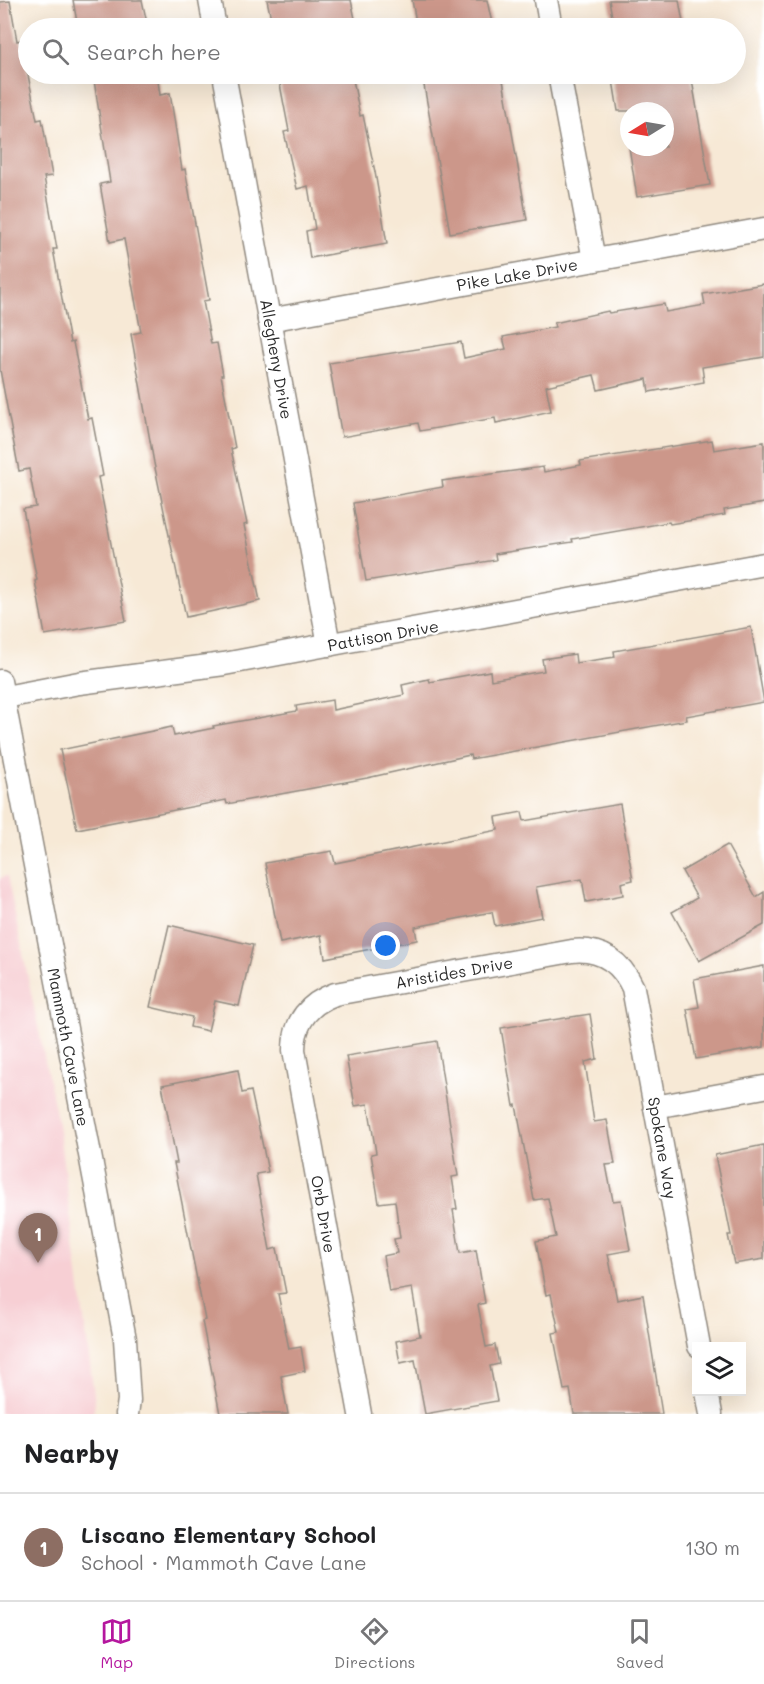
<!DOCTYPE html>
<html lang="en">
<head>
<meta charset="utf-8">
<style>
	body { margin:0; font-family:Mali,sans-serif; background:#f2f2f2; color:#202124 }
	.controls { position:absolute; right:18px; bottom:18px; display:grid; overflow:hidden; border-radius:0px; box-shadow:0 6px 24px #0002 }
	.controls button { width:54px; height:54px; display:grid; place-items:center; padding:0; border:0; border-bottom:2px solid #e0e0e0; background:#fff; color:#202124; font:30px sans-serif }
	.compass { position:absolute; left:620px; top:102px; width:54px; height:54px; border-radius:50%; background:#fff; box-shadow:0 6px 24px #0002; rotate:259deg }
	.you { position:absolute; left:386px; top:946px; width:21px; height:21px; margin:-15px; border:4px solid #fff; border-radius:50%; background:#1a73e8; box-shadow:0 0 0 9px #1a73e833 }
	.badge { display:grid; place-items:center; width:39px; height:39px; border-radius:50%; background:#b5179e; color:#fff; font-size:20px; font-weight:700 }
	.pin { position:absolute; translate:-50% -50px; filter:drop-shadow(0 2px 3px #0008) }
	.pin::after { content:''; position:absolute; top:32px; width:21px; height:18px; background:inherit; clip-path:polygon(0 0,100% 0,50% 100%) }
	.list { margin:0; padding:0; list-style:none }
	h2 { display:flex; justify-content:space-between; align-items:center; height:78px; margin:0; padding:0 24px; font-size:26px }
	h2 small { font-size:20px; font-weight:400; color:#757577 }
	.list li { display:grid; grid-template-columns:39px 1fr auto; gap:18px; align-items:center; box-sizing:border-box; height:108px; padding:0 24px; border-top:2px solid #e0e0e0 }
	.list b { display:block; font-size:22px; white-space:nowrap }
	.list p { margin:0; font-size:20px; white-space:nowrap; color:#757577 }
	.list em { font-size:20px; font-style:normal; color:#757577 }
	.icon { flex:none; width:33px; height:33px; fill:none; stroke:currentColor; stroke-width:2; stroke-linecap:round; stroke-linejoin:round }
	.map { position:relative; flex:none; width:764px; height:1414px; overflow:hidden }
	.search { position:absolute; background:#fff; box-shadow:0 6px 24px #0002; left:18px; right:18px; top:18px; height:66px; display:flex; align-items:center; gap:15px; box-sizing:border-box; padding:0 21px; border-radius:33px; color:#757577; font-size:22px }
	.sheet { height:186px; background:#fff }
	nav { display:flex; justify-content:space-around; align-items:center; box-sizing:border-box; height:84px; border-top:2px solid #e0e0e0; background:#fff; font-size:16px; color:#757577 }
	nav a { display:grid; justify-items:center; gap:3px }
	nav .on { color:#b5179e }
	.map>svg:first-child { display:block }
	.built { fill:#f7cfd4 }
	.building { fill:#cc978a }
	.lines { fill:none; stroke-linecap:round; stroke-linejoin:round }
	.minor-casing { stroke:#918a80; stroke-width:25 }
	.minor { stroke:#fff; stroke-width:22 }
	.labels { text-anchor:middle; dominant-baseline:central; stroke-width:4.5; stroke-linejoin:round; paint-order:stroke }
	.street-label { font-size:16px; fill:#2b2b2b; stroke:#fff }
</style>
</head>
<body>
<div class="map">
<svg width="764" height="1414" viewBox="0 0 764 1414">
	<rect width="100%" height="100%" fill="#fff"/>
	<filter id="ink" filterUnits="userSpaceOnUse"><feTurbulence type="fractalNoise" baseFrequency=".0167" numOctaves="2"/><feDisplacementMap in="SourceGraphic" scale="12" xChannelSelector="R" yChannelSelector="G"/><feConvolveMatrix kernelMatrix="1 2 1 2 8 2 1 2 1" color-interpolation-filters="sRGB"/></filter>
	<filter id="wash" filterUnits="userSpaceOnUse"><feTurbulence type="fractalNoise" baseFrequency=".008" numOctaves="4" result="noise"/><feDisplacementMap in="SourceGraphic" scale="24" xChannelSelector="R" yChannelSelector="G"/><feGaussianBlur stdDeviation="1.35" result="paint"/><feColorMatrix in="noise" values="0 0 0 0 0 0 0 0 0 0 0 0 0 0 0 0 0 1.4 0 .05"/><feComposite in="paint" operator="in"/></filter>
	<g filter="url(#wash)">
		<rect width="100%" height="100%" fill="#f7e9d6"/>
		<path class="built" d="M7,876L58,1124L95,1402L93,1414H0V878Z"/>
		<g id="blocks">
			<g class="building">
				<path d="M73,0H142L148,28H78Z"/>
				<path d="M267,0H351L357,28H273Z"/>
				<path d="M412,0H487L493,28H417Z"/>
				<path d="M609,0H679L684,28H614Z"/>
				<path d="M10,1L17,41L21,40L37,120L42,119L52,176L44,177L57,249H53L70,343L73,342L88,419L92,418L103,476L98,477L126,621L45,635L35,581L37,580L23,509L36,507L29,469L19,471L0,370V2Z"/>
				<path d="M93,74H157L160,95L170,93L182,170L185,169L209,300L203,301L211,344L217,343L223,375H221L235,448L231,449L247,524L244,525L260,601L186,617L154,463L131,334L141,332L124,239L110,242L100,184L110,182Z"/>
				<path d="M278,74H352L360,116L363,115L375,172L387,244L310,258L306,231L315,229L308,186L297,189L284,132L289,131Z"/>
				<path d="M422,74H502L527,220L450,233Z"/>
				<path d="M612,74H691L710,185L637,197L629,147H665V111H618Z"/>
				<path d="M764,284V357L702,367L704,382L649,392L647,379L598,390L594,375L546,386L551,411L496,423L495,418L420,431L418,423L342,437L329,363L461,342L464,358L506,349L503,337L555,327L554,323L608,311L609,313L664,304L666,312L705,305L703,294Z"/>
				<path d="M712,440L714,450L764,442V503L724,510L725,515L670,524L669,522L572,539L573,542L495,554L496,560L366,581L353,503L443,487L442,481L543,467L544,472L581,465L580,461Z"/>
				<path d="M751,627L764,702L686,716L687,720L471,759L470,755L367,778L227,804L226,800L77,829L60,750L172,727L174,736L214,728L213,726L297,711L296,706L332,700L333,710L404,695L402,685L429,679L430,682L490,671L491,680L544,671L542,659L575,654L576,663L615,657L614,651Z"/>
				<path d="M620,804L633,880L621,883L623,895L586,902L582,879L536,887L542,917L495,926L492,912L415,927L417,940L325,958L321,935L280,943L265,863L332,851L335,863L498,830L496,817L522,812L524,821Z"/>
				<path d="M727,845L756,897L764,892V925L699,961L672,912L697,898L682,871Z"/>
				<path d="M169,925L253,945L239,1006L215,1001L208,1031L190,1027L192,1017L150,1007Z"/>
				<path d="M764,966V1047L696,1059L687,1009L699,1007L694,979Z"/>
				<path d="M590,1014L597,1059L585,1062L594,1122L607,1120L615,1164L606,1165L613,1201L621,1200L630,1250L608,1254L617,1300L643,1295L662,1414H574L570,1389L564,1390L553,1333L559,1332L551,1294L546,1295L536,1241L556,1237L548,1198L534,1200L516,1105L514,1106L501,1028Z"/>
				<path d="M437,1041L458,1176L452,1177L457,1209L453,1210L460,1253L476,1250L485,1303L478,1305L486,1347L495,1345L499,1364L490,1366L497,1401L425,1414L415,1360L400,1363L396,1341L420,1336L412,1288L389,1292L383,1256L397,1253L394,1239L400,1238L395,1201L379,1203L371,1154L376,1153L368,1104L355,1106L346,1056Z"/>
				<path d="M238,1070L242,1093L251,1091L263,1147L268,1172L256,1174L270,1250L277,1248L286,1293L278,1294L289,1349L301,1347L305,1371L281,1376L288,1414H220L202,1321L205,1320L174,1163H177L162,1085Z"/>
				<path d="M764,1145V1259L734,1264L728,1235H731L715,1155Z"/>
			</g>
		</g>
	</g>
	<g filter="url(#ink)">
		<use href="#blocks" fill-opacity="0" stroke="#918a80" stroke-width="1.5"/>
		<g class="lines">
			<g class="minor-casing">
				<g id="minor">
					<path d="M210,0L215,28"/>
					<path d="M546,0L551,28"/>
					<path d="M224,74L329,645"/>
					<path d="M559,74L594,260"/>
					<path d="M269,320L764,229"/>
					<path d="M0,681L125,1339L129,1400L127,1414"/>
					<path d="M0,698L79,683L224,664L764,564"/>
					<path d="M655,1107L764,1087"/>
					<path d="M707,1392L711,1414"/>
					<path d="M360,1414L294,1050C294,1021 310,1003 335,994L572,951C601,948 621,962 633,988L699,1346"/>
				</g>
			</g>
			<use href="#minor" class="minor"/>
		</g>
	</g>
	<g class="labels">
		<g class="street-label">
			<text transform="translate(517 274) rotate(-10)">Pike Lake Drive</text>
			<text transform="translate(277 359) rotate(80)">Allegheny Drive</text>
			<text transform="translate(383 635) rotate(-10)">Pattison Drive</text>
			<text transform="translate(454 972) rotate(-10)">Aristides Drive</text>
			<text transform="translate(69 1047) rotate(79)">Mammoth Cave Lane</text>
			<text transform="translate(663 1148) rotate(80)">Spokane Way</text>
			<text transform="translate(324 1214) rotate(80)">Orb Drive</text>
		</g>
	</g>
</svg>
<div class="controls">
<button><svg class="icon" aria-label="layers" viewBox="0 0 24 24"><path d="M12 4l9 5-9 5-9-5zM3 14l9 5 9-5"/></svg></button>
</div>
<svg class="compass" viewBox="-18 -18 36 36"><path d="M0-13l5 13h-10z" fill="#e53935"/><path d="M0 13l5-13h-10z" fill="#757577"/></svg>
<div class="you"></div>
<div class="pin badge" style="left:38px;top:1263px;background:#8d6e63">1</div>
<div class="search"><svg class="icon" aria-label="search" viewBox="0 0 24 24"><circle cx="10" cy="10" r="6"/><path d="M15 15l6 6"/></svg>Search here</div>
</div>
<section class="sheet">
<h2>Nearby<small></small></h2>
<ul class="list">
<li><span class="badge" style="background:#8d6e63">1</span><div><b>Liscano Elementary School</b><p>School · Mammoth Cave Lane</p></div><em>130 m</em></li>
</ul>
</section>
<nav>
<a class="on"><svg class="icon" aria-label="map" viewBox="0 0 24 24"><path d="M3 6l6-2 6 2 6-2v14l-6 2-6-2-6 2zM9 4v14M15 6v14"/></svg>Map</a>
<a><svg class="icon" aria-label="directions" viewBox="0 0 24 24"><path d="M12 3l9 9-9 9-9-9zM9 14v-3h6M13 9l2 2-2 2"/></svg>Directions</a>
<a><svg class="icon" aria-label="saved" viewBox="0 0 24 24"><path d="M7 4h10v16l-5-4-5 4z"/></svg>Saved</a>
</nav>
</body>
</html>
